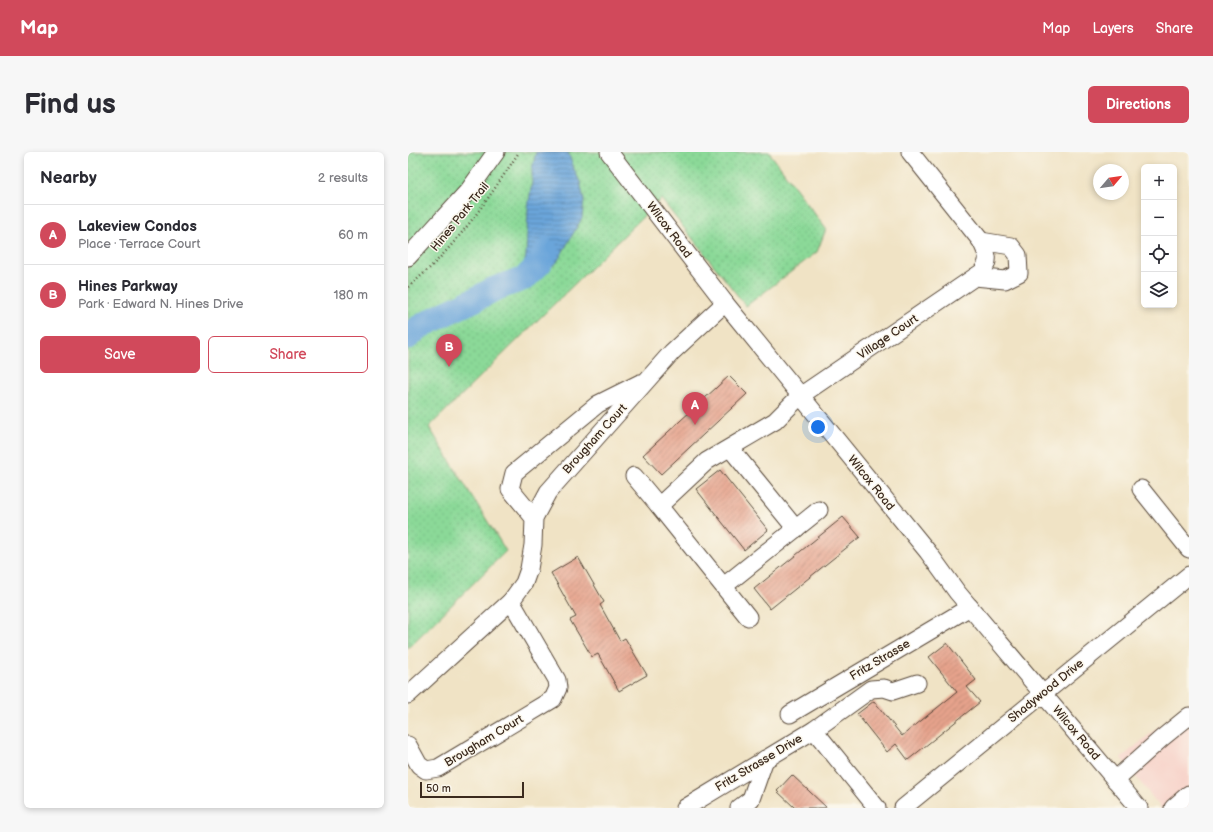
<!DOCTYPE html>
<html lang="en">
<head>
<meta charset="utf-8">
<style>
	body { margin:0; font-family:"Balsamiq Sans",sans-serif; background:#f7f7f7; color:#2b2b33 }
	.controls { position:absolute; right:12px; top:12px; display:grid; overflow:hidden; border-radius:6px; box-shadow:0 2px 6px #0003 }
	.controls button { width:36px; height:36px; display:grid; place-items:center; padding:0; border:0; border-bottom:1px solid #e1e1e2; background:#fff; color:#2b2b33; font:20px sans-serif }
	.compass { position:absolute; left:685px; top:12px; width:36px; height:36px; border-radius:50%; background:#fff; box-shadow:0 2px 6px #0003; rotate:61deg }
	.scale { position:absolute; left:12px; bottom:10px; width:104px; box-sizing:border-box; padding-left:4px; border:2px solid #3b2a1e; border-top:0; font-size:11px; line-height:14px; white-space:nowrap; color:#3b2a1e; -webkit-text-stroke:3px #fbf7ec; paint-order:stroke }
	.you { position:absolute; left:410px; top:275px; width:14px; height:14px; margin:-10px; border:3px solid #fff; border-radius:50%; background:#1a73e8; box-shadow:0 0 0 6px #1a73e833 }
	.badge { display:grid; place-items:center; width:26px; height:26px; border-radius:50%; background:#d1495b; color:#fff; font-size:13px; font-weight:700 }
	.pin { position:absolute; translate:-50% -33px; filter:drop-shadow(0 1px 2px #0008) }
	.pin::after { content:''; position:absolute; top:21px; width:14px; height:12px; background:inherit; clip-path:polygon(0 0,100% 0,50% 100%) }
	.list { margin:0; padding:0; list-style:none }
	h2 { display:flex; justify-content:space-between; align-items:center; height:52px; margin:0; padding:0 16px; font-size:17px }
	h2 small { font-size:13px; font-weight:400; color:#7c7c81 }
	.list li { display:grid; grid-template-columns:26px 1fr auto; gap:12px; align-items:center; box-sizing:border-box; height:60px; padding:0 16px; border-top:1px solid #e1e1e2 }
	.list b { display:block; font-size:15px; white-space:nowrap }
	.list p { margin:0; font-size:13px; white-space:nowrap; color:#7c7c81 }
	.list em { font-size:13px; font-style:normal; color:#7c7c81 }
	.actions { display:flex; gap:8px; padding:12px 16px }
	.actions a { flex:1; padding:9px 0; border:1px solid #d1495b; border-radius:6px; text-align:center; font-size:14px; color:#d1495b }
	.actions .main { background:#d1495b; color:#fff }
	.icon { flex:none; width:22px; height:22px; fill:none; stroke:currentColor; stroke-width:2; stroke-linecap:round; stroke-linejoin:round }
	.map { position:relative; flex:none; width:781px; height:656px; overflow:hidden; border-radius:6px }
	header { display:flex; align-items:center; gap:24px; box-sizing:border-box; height:56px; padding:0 20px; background:#d1495b; color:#fff }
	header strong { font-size:19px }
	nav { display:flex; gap:22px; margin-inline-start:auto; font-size:14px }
	.intro { display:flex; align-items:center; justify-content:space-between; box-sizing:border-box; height:96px; padding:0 24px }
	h1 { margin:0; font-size:28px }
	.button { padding:10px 18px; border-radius:6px; background:#d1495b; color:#fff; font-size:14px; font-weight:700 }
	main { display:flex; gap:24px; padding:0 24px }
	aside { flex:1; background:#fff; border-radius:6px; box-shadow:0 2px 6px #0003 }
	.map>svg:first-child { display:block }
	.built { fill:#f7d1c8 }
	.grass { fill:url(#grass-dots); stroke:#63825b }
	.water { fill:url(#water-rules); stroke:#52687c }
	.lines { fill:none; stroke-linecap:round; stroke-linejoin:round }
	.river { stroke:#6aa5da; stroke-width:25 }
	.building { fill:url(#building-hatch) }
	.minor-casing { stroke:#564637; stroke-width:19 }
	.path { stroke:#564637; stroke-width:2.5; stroke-dasharray:1 3; stroke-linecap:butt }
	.minor { stroke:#fff; stroke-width:17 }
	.labels { text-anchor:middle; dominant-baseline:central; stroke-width:3; stroke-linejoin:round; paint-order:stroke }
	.street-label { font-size:12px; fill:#3b2a1e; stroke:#fbf7ec }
</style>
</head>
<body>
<header>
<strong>Map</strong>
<nav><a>Map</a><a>Layers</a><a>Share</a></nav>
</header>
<div class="intro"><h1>Find us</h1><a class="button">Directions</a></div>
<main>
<aside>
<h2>Nearby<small>2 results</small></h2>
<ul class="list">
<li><span class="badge">A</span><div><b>Lakeview Condos</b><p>Place · Terrace Court</p></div><em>60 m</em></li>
<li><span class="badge">B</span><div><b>Hines Parkway</b><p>Park · Edward N. Hines Drive</p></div><em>180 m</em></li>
</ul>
<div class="actions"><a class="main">Save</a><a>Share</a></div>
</aside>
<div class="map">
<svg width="781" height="656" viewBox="0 0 781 656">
	<defs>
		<pattern id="grass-dots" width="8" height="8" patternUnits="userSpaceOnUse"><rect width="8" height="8" fill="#8bd998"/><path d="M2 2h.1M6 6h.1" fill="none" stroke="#79ba83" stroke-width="1.8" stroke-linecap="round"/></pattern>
		<pattern id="water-rules" width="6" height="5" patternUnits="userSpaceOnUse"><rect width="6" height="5" fill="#6aa5da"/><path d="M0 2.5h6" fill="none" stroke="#5887b0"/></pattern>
		<pattern id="building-hatch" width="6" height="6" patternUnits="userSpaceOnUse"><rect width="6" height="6" fill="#e6a38c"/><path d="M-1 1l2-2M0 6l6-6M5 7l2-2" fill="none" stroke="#bc8572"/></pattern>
	</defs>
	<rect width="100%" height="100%" fill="#fbf7ec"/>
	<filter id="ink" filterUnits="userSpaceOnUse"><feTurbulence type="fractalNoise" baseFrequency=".025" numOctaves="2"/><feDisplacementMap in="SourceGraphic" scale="8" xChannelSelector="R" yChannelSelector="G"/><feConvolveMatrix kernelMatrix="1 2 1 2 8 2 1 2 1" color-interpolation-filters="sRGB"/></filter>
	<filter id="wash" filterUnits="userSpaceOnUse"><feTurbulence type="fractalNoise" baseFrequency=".012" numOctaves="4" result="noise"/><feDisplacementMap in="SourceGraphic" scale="16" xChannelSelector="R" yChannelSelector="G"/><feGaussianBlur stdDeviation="0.9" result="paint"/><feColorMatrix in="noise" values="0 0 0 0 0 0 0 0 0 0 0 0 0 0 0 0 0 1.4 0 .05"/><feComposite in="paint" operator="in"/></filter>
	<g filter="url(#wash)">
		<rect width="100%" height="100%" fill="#f0e3c5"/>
		<path class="built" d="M781,550V656H753L713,606Z"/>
		<path class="grass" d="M0,0H361L418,77L409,100L338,154L253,47L21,275L98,399L0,496Z"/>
		<path class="water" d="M128,0H160L166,17L172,30L176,48L174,66L149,110L135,121L122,127L117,126L115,119L118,103L120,56L124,30V17Z"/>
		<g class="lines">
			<path class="river" d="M0,185L10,176L36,162L68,147L86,137L117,126L132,111L138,99"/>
		</g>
		<g id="blocks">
			<g class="building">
				<path d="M321,224L339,242L253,322L235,303Z"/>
				<path d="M312,318L360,378L336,398L288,337Z"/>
				<path d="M435,365L452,385L362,457L346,437Z"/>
				<path d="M170,405L196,450L192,453L212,489L217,486L239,523L211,539L190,502L184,505L162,468L168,465L143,421Z"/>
				<path d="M539,491L568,528L559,535L572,550L500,608L488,592L479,600L449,562L466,549L494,584L549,540L521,505Z"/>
				<path d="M384,623L419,656H387L369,639Z"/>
			</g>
		</g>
	</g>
	<g filter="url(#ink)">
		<use href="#blocks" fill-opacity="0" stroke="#564637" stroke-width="1"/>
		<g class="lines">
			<g class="minor-casing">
				<g id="minor">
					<path d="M201,0L317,151L520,400L549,440L731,656"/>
					<path d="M0,105L61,38L88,0"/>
					<path d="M567,125L597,128L611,121L610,103L603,94L573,89"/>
					<path d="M322,296L388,377"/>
					<path d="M226,324L251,354L299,309L367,269L392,244L574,120C583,107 579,102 573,89L502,0"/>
					<path d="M733,337L781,397"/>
					<path d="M251,354L340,465"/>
					<path d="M126,366L102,337L106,321L190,252L232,231"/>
					<path d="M316,434L411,358"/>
					<path d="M103,449L116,431L121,417L125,393L126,366L140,340L264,200L317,151"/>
					<path d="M0,543L103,449L149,528L150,536L145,547L30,616L18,618L11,613L0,593"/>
					<path d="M382,562L562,455"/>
					<path d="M406,578L469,656"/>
					<path d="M707,628L754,586L781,564"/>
					<path d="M277,656L406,578L463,537L476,536L485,539L509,531"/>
					<path d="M331,656L343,647L357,607"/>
					<path d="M495,656L781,423"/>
					<path d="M765,656L781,642"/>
				</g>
			</g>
			<path class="path" d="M0,135C46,98 79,49 111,0"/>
			<use href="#minor" class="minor"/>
		</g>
	</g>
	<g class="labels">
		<g class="street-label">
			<text transform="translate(52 65) rotate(-51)">Hines Park Trail</text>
			<text transform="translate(261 78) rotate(53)">Wilcox Road</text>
			<text transform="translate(480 185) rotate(-34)">Village Court</text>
			<text transform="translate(187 287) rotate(-48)">Brougham Court</text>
			<text transform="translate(463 331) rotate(51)">Wilcox Road</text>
			<text transform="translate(472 508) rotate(-31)">Fritz Strasse</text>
			<text transform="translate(638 539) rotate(-39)">Shadywood Drive</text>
			<text transform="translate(668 581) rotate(50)">Wilcox Road</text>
			<text transform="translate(76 589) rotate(-31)">Brougham Court</text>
			<text transform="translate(351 611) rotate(-31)">Fritz Strasse Drive</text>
		</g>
	</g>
</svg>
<div class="controls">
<button>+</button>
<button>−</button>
<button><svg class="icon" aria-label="locate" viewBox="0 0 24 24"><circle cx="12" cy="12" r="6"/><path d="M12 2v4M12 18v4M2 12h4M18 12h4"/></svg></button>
<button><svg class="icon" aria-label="layers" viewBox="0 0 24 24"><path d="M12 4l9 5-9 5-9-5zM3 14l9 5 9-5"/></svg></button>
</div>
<svg class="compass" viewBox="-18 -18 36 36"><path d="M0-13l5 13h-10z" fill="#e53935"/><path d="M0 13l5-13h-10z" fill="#7c7c81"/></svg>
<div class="scale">50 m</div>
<div class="you"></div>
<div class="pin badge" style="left:287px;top:273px">A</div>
<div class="pin badge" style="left:41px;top:215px">B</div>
</div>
</main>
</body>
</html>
